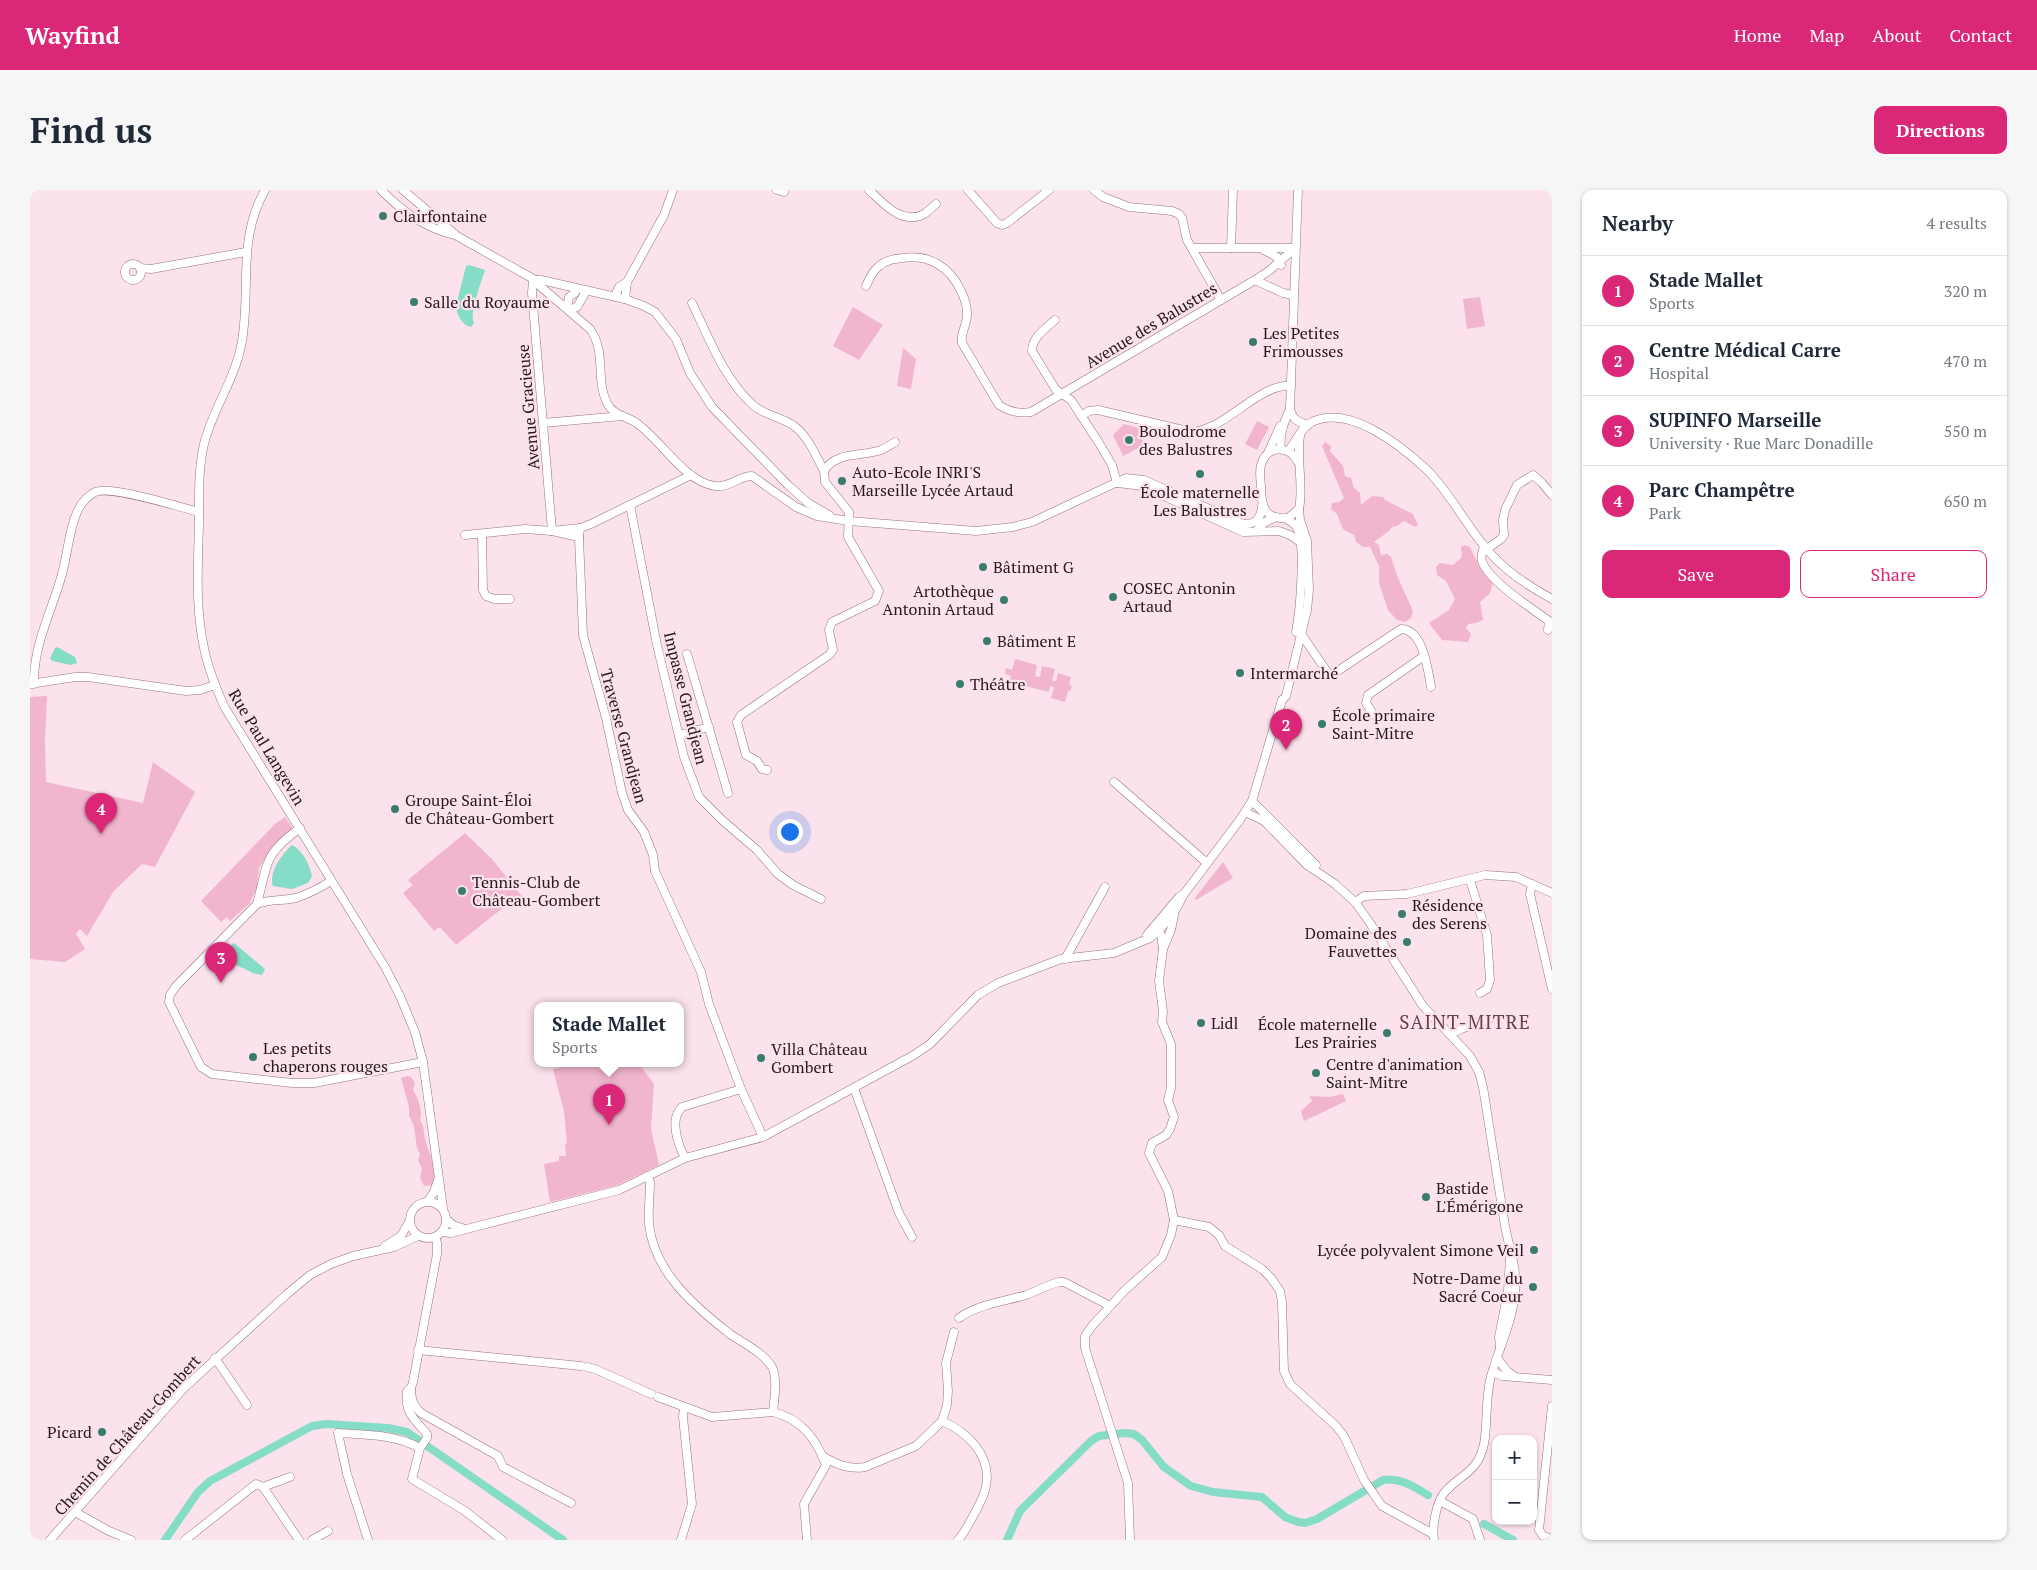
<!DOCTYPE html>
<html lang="en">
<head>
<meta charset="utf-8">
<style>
	body { margin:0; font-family:"PT Serif",serif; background:#f6f6f7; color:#1f2937 }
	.controls { position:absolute; right:15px; bottom:15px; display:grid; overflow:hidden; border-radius:10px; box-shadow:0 1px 4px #0004 }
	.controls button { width:45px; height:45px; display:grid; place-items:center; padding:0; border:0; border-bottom:1px solid #e0e1e3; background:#fff; color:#1f2937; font:25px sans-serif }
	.you { position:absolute; left:759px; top:641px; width:18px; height:18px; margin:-12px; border:4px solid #fff; border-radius:50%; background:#1a73e8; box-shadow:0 0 0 8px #1a73e833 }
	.badge { display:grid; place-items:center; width:32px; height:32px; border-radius:50%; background:#db2777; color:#fff; font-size:16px; font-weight:700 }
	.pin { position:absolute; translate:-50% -41px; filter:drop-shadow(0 1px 2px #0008) }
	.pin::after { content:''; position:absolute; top:26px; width:18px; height:15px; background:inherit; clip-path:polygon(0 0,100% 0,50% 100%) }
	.popup { position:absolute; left:504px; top:812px; width:150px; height:65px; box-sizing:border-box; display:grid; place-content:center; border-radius:10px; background:#fff; filter:drop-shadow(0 1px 4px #0005); font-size:16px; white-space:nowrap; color:#747a83 }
	.popup b { font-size:19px; color:#1f2937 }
	.popup::after { content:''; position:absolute; left:50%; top:100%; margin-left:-10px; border:10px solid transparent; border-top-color:#fff }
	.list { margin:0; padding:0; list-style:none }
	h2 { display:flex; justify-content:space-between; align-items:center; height:65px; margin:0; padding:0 20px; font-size:21px }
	h2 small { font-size:16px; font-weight:400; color:#747a83 }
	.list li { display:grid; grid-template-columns:32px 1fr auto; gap:15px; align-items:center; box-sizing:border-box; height:70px; padding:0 20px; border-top:1px solid #e0e1e3 }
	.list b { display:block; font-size:19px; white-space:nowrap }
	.list p { margin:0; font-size:16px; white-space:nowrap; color:#747a83 }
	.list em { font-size:16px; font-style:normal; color:#747a83 }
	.actions { display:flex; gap:10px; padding:15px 20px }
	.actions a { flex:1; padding:11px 0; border:1px solid #db2777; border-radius:10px; text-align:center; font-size:18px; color:#db2777 }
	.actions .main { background:#db2777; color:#fff }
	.map { position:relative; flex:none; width:1522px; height:1350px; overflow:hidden; border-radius:10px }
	header { display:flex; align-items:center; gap:30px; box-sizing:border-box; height:70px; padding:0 25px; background:#db2777; color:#fff }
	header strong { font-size:24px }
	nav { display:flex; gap:28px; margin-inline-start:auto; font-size:18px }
	.intro { display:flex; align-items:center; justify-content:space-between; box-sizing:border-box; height:120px; padding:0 30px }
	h1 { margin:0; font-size:35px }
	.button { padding:12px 22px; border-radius:10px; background:#db2777; color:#fff; font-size:18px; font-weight:700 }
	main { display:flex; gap:30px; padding:0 30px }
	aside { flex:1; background:#fff; border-radius:10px; box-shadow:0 1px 4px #0004 }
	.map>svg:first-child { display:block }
	.green { fill:#f2b5ce }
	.water { fill:#85dcc7 }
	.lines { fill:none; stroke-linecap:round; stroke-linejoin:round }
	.canal { stroke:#85dcc7; stroke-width:8 }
	.minor-casing { stroke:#957280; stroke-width:9 }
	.minor { stroke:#fff; stroke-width:8 }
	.poi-dot { fill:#397c6d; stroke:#fbe2ec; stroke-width:2 }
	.labels { text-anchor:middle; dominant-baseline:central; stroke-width:4.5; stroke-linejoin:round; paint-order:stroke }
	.poi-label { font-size:16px; fill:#26181d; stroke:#fbe2ec; text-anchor:start }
	.street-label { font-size:16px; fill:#26181d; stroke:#fbe2ec }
	.quarter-label { font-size:19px; letter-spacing:1px; fill:#634250; stroke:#fbe2ec }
</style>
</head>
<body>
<header>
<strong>Wayfind</strong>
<nav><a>Home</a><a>Map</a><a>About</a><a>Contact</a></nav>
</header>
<div class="intro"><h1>Find us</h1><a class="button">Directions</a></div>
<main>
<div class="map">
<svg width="1522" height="1350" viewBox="0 0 1522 1350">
	<rect width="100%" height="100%" fill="#fbe2ec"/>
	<g class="green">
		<path d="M1450,107L1455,136L1437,139L1433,109Z"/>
		<path d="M823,117L853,135L829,170L803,156Z"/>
		<path d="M873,158L886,169L881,199L867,196Z"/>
		<path d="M1227,231L1239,237L1227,260L1215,254Z"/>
		<path d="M1094,234L1108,238L1114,255L1093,266L1083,245Z"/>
		<path d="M1295,252L1301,256L1300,261L1313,276L1315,286L1321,288L1324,298L1330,303L1331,315L1342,306L1353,307L1355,310L1383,324L1388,335L1385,337L1374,331L1367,336L1362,337L1359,341L1344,352L1349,355L1351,365L1357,364L1361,367L1368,388L1383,421L1381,428L1375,432L1367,430L1358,420L1349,393V376L1340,357H1333L1326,352L1324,345L1313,339L1307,324L1301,319L1302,313L1309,312L1314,308L1292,256Z"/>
		<path d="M1435,355L1440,357L1451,380L1463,393L1460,403L1450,412L1453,430L1446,433L1438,434L1436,438L1441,444L1438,452L1412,450L1399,433L1419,420L1425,409L1416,391L1407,385L1406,377L1410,373L1423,375L1432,367L1431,357Z"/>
		<path d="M985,469L1007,475L1005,486L1010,487L1012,476L1025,479L1022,491H1026L1028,483L1041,487L1039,495L1042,496L1040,501H1038L1035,512L1021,508L1024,497L1020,496L1019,502L979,492L981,486L975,484L976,478L982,480Z"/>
		<path d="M17,506L15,549L16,592L113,613L123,572L165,602L125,677L112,674L83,702L57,746L50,739L46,744L55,759L35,772L0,769V507Z"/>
		<path d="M255,627L263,639L237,666L229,678L227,697L220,713L200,731L197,727L191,732L171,711L245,634Z"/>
		<path d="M435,643L462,669L494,709L489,713L484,709L426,755L410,737L404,741L373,703L383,695L378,690Z"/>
		<path d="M1193,672L1203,688L1166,710L1165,708Z"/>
		<path d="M543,874H609L624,894L621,939L629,975L585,996L520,1012L514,974L529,971V966H536L535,954L537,953L534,921L523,879Z"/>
		<path d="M377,886L381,887L385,893L383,900C388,908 393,921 390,930C395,937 393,941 395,949C399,964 408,979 404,995L394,996L390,988L392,979L388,970L390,964L387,958L384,936L379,926V917L371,888Z"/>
		<path d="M1313,904L1316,911L1274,931L1271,921L1282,911L1280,906L1299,907Z"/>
	</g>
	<g class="water">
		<path d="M439,75L455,80C451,93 439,123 444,133L441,137C432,135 427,126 426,116L436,76Z"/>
		<path d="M27,457L45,467L47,473L41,475L22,471L20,468L25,458Z"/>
		<path d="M262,655C273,661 279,674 282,686L278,693L262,699L243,696C238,683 252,664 262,655Z"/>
		<path d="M204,753L235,779L232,785L223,783L202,773L196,758Z"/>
	</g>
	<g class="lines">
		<g class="canal">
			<path d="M1454,1334L1483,1350"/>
			<path d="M135,1350L168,1302L180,1291L282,1236L296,1234L358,1238L377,1242L533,1350"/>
			<path d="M977,1350L990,1321L1061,1251L1069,1246L1077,1245L1095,1243L1104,1244L1112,1250L1134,1277L1161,1296L1183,1302L1232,1307L1255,1327L1268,1332L1275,1333L1287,1329L1353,1290C1370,1287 1384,1297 1398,1305"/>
		</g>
		<g class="minor-casing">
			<g id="minor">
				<path d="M235,0C207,50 221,98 212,151C206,188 183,218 174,254C168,280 169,307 169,333C168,374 165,417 174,458C178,479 186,498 195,518L355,777L370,806L385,842L393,872L413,1018"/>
				<path d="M351,0C373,22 395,38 425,45"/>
				<path d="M373,0L427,46L507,91"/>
				<path d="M747,0L754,2"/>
				<path d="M839,0C853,13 872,36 894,24C898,22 902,17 906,14"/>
				<path d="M938,0L967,33L972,35L977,33L1019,0"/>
				<path d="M1064,0L1073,7L1099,17L1142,21L1149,24L1152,28L1157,50L1191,110"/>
				<path d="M1268,0L1260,219C1263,230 1268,232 1278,235"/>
				<path d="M1162,58H1265"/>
				<path d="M1201,58L1203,0"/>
				<path d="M1232,59L1247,67L1251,75"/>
				<circle cx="103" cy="82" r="8"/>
				<path d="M110,78L121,79L216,62"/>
				<path d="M503,90L560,139C577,163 565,189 577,213C583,225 595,226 605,232C630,248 654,292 685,296C699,298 709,286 722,286L766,317L787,326L819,331L946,341L983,337L1002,332L1096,288L1114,290L1213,334C1226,335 1231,328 1232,316"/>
				<path d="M503,90H511L595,109L614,116L625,122L646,149L660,183L682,217L758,295L778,313L799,325"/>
				<path d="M503,90L502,103L522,341"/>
				<path d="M1225,90L1240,80L1265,58"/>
				<path d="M836,96C839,89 842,82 848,77C855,70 864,69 873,68C899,64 920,77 931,101C934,107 937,117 937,123C938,134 930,142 932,153L969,215C980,222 989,224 1001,222L1225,90L1253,103L1263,105"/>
				<path d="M585,106L589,97L597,92"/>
				<path d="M595,109L597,92L634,25L643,0"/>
				<path d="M662,113C679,148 694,189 723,215C735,226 752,227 764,236C778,246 786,266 794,281"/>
				<path d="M537,118L539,107L545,103L546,99"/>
				<path d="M539,120L547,117L554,105"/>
				<path d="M1025,130C1015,139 1002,147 1002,161L1026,200L1041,210L1069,253L1082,275L1087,293"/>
				<path d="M1051,226L1059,221L1068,220L1162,242C1197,239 1229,193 1261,196"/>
				<path d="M513,233L592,226"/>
				<path d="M1251,259C1249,245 1254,232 1260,219"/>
				<path d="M1258,261C1266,252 1271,237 1282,232C1319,214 1370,255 1396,279C1421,303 1437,338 1461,364C1478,383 1500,397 1522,409"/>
				<path d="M1238,263L1250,236"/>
				<path d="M1268,272C1261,257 1239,254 1232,272C1229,279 1230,288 1231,295C1231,316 1234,330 1258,328L1269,319C1274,295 1266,270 1270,246"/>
				<path d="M1088,293L1112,296L1213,342L1249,341L1260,345L1270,352"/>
				<path d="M600,315L627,455L654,567L669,607L692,630L727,660L748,684L763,695L791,709"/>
				<path d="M1255,328C1260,331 1265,333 1267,338C1276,354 1270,422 1266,442"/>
				<path d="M550,338L549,347L553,445L576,528L592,603L598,620L614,642L623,665L625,681L671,782L679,814L711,899L733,947"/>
				<path d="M522,341L550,338L561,334L661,285"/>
				<path d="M1226,341L1235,332L1246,327"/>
				<path d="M452,344L453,400L456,406L464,409H480"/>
				<path d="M435,345L495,339L522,341L549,347"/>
				<path d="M1454,356C1453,361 1450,367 1452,371C1458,391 1503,419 1519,431L1518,440"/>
				<path d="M1457,359L1471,349L1474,345L1473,330L1475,320L1487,295L1503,285L1512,293L1522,305"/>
				<path d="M1267,438L1300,486L1371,439C1393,439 1398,480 1401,497"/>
				<path d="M657,464L698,603"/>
				<path d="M0,494L45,487H58L156,501L170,500L185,495"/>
				<path d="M4,494C3,455 22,421 32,384C38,363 39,337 49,318C52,312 59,305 65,302C81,295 149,317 169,322"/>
				<path d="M1343,524L1336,513L1338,505L1394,466"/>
				<path d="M649,545L679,537"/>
				<path d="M737,580L732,579L727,571L716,565L707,532L711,525L799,465L803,460L799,440L802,432L845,411L849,401L818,347L819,322L795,292L794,281C806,261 831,267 851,260C856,258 860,255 865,252"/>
				<path d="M1084,592L1177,673"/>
				<path d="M1222,611L1286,675"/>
				<path d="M1215,622L1234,631L1277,675L1305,694L1325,712L1340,733L1393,816L1440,866L1449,882L1453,897C1460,944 1468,990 1475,1036C1479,1058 1488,1080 1485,1103C1482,1133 1469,1158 1461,1186C1455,1208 1458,1232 1454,1254C1448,1283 1430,1284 1414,1303C1406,1314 1402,1336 1404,1350"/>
				<path d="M1440,690L1457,745L1460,790L1457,799L1450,803"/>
				<path d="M301,691C290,698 278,704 266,708C252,711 240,709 227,714L146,796L140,805L139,812L171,877L182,884L262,893H284L393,872"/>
				<path d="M1502,694L1500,704L1522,799"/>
				<path d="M1325,712L1334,706L1377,704L1455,685L1486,687L1522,703"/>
				<path d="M227,714C238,673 233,665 270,638"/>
				<path d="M1127,738L1131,745L1133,759L1141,740L1144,725"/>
				<path d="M1117,745L1149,707L1154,704L1209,631L1222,611L1252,510L1256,506L1277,420L1279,400L1277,351L1270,330L1269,319"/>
				<path d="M1035,769L1075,697"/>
				<path d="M1420,844L1431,839L1459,829"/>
				<path d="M824,898L869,1023L882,1047"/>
				<path d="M655,968C648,955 639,929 652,917L711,899"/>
				<path d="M617,986L620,992C620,1005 618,1020 619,1034C624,1082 664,1116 700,1144C713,1153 734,1163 742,1177C748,1189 744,1210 743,1222L682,1227L628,1207"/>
				<path d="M398,1011L404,1002L408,990"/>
				<circle cx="398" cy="1030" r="18"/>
				<path d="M416,1029L423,1035L435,1039"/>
				<path d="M1144,1030L1179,1037L1189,1045L1195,1056L1232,1079L1241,1088L1250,1101L1252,1112L1254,1181L1260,1194L1306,1236L1314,1246L1334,1290L1352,1316L1403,1344"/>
				<path d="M411,1042L421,1043L589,1000L655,968L733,947L884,865L900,854L948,805L968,793L1031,769L1084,763L1120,748L1129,740L1144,723L1154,704"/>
				<path d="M405,1047L407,1053V1064L383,1192L381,1198L377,1201C374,1222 384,1229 397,1244V1248L390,1258L382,1289L435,1321L472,1350"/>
				<path d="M355,1056L371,1046L379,1032"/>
				<path d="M929,1128C949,1114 973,1112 996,1105C1007,1101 1017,1095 1029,1092H1034L1080,1116"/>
				<path d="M1470,1158L1469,1147L1478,1101L1480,1068"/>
				<path d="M388,1160L551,1176"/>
				<path d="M185,1168L217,1215"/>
				<path d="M1467,1168L1477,1181L1484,1186"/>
				<path d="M557,1177L565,1179L621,1204"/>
				<path d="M1463,1182L1472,1186L1522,1190"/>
				<path d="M381,1198C381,1209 383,1216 391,1223L468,1266L473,1277L541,1313"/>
				<path d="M1522,1216L1509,1340L1513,1346L1522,1349"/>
				<path d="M743,1222C771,1229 786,1248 796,1275L774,1314L777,1350"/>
				<path d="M912,1231C937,1242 962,1265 956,1296C955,1304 950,1313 946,1321C940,1331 936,1341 928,1350"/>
				<path d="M792,1266C806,1274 819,1280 835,1277L886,1256L912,1231L917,1215L918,1201L916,1173L924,1142"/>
				<path d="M233,1297L260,1287"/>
				<path d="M1410,1311L1443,1329L1450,1350"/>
				<path d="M45,1322L79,1341L101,1350"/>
				<path d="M20,1350L153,1199L257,1104L280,1085L301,1074L323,1066L364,1057L388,1046"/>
				<path d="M155,1350L226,1294L233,1297L269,1350"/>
				<path d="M282,1350L298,1341"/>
				<path d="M338,1350L317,1284L308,1243C337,1245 364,1244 390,1258"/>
				<path d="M651,1350L662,1314L653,1227L654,1217"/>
				<path d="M1100,1350L1098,1293L1055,1158V1146L1062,1136L1095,1100L1132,1067L1141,1045L1144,1030L1138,1001L1119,963L1122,953L1136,945L1140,939L1144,927L1138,910L1141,898V854L1132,832L1133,821L1129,791L1133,759"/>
			</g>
		</g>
		<use href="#minor" class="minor"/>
	</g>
	<g class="poi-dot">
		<circle cx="353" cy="26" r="5"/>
		<circle cx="384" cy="112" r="5"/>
		<circle cx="1223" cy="152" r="5"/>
		<circle cx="1099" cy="250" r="5"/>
		<circle cx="1170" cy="284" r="5"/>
		<circle cx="812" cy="291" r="5"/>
		<circle cx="953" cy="377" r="5"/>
		<circle cx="1083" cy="407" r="5"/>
		<circle cx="974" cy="410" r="5"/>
		<circle cx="957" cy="451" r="5"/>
		<circle cx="1210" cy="483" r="5"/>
		<circle cx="930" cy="494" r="5"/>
		<circle cx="1292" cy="534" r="5"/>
		<circle cx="365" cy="619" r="5"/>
		<circle cx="432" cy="701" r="5"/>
		<circle cx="1372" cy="724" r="5"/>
		<circle cx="1377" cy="752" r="5"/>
		<circle cx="1171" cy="833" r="5"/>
		<circle cx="1357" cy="843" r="5"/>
		<circle cx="223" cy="867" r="5"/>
		<circle cx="731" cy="868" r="5"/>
		<circle cx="1286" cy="883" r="5"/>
		<circle cx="1396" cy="1007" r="5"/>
		<circle cx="1504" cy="1060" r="5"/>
		<circle cx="1503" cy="1097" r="5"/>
		<circle cx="72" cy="1242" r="5"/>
	</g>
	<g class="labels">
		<g class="poi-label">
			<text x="363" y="26">Clairfontaine</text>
			<text x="394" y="112">Salle du Royaume</text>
			<text x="1233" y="143">Les Petites<tspan x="1233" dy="18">Frimousses</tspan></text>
			<text x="1109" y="241">Boulodrome<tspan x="1109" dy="18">des Balustres</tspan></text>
			<text x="822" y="282">Auto-Ecole INRI'S<tspan x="822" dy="18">Marseille Lycée Artaud</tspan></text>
			<text x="1170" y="302" text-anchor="middle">École maternelle<tspan x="1170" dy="18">Les Balustres</tspan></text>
			<text x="963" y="377">Bâtiment G</text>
			<text x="1093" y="398">COSEC Antonin<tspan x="1093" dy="18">Artaud</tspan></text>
			<text x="964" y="401" text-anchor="end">Artothèque<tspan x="964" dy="18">Antonin Artaud</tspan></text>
			<text x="967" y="451">Bâtiment E</text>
			<text x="1220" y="483">Intermarché</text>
			<text x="940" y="494">Théâtre</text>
			<text x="1302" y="525">École primaire<tspan x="1302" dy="18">Saint-Mitre</tspan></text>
			<text x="375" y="610">Groupe Saint-Éloi<tspan x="375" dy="18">de Château-Gombert</tspan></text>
			<text x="442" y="692">Tennis-Club de<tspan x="442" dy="18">Château-Gombert</tspan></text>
			<text x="1382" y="715">Résidence<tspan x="1382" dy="18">des Serens</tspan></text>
			<text x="1367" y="743" text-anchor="end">Domaine des<tspan x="1367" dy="18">Fauvettes</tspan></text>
			<text x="1181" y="833">Lidl</text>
			<text x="1347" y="834" text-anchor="end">École maternelle<tspan x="1347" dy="18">Les Prairies</tspan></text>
			<text x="233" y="858">Les petits<tspan x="233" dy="18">chaperons rouges</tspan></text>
			<text x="741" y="859">Villa Château<tspan x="741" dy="18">Gombert</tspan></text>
			<text x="1296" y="874">Centre d'animation<tspan x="1296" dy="18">Saint-Mitre</tspan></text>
			<text x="1406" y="998">Bastide<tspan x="1406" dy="18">L'Émérigone</tspan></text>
			<text x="1494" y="1060" text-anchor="end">Lycée polyvalent Simone Veil</text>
			<text x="1493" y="1088" text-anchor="end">Notre-Dame du<tspan x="1493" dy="18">Sacré Coeur</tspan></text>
			<text x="62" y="1242" text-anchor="end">Picard</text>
		</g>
		<g class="street-label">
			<text transform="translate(1121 135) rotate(-31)">Avenue des Balustres</text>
			<text transform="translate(498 217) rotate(-95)">Avenue Gracieuse</text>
			<text transform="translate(656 508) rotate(76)">Impasse Grandjean</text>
			<text transform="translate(594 546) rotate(75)">Traverse Grandjean</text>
			<text transform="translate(237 557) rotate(59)">Rue Paul Langevin</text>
			<text transform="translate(97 1245) rotate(-48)">Chemin de Château-Gombert</text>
		</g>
		<g class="quarter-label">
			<text x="1435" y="831">SAINT-MITRE</text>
		</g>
	</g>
</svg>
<div class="controls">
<button>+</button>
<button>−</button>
</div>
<div class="you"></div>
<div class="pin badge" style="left:579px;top:935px">1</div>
<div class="popup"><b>Stade Mallet</b>Sports</div>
<div class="pin badge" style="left:1256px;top:560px">2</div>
<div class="pin badge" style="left:191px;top:793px">3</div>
<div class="pin badge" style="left:71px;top:644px">4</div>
</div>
<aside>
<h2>Nearby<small>4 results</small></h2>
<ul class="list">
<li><span class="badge">1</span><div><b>Stade Mallet</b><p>Sports</p></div><em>320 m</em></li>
<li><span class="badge">2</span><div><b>Centre Médical Carre</b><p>Hospital</p></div><em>470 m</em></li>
<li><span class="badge">3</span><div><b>SUPINFO Marseille</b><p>University · Rue Marc Donadille</p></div><em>550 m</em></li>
<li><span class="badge">4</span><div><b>Parc Champêtre</b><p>Park</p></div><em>650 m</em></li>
</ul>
<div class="actions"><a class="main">Save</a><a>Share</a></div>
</aside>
</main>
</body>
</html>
